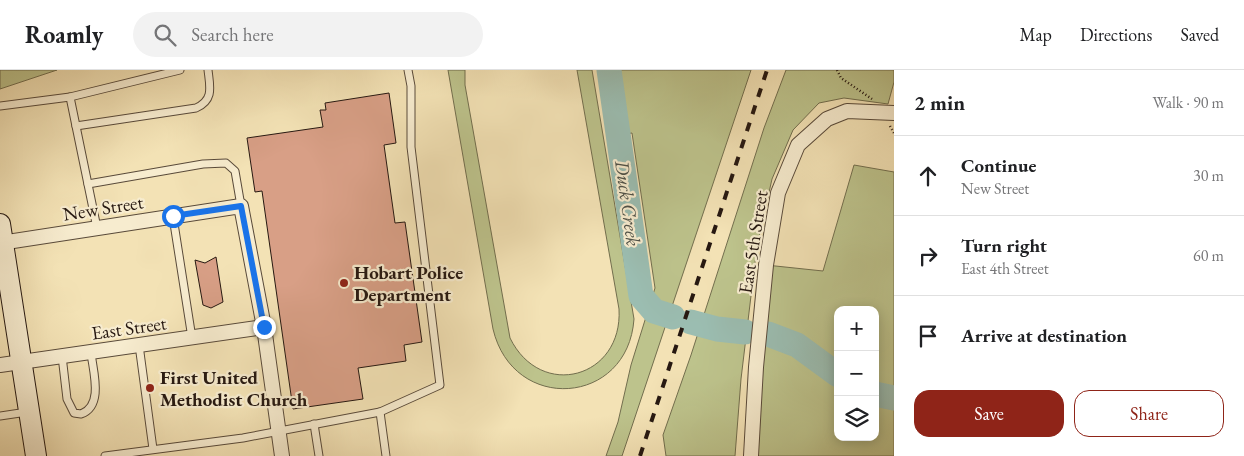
<!DOCTYPE html>
<html lang="en">
<head>
<meta charset="utf-8">
<style>
	body { margin:0; font-family:"EB Garamond",serif; background:#f2f2f2; color:#202124 }
	.controls { position:absolute; right:15px; bottom:15px; display:grid; overflow:hidden; border-radius:10px; box-shadow:0 2px 12px #0003 }
	.controls button { width:45px; height:45px; display:grid; place-items:center; padding:0; border:0; border-bottom:1px solid #e0e0e0; background:#fff; color:#202124; font:25px sans-serif }
	.stop { position:absolute; width:15px; height:15px; margin:-11px; border:4px solid #1a73e8; border-radius:50%; background:#fff }
	.stop.end { background:#1a73e8; border-color:#fff; box-shadow:0 1px 5px #0008 }
	.list { margin:0; padding:0; list-style:none }
	h2 { display:flex; justify-content:space-between; align-items:center; height:65px; margin:0; padding:0 20px; font-size:21px }
	h2 small { font-size:16px; font-weight:400; color:#757577 }
	.list li { display:grid; grid-template-columns:32px 1fr auto; gap:15px; align-items:center; box-sizing:border-box; height:80px; padding:0 20px; border-top:1px solid #e0e0e0 }
	.list b { display:block; font-size:19px; white-space:nowrap }
	.list p { margin:0; font-size:16px; white-space:nowrap; color:#757577 }
	.list em { font-size:16px; font-style:normal; color:#757577 }
	.actions { display:flex; gap:10px; padding:15px 20px }
	.actions a { flex:1; padding:11px 0; border:1px solid #8f2418; border-radius:15px; text-align:center; font-size:18px; color:#8f2418 }
	.actions .main { background:#8f2418; color:#fff }
	.icon { flex:none; width:28px; height:28px; fill:none; stroke:currentColor; stroke-width:2; stroke-linecap:round; stroke-linejoin:round }
	.map { position:relative; flex:none; width:894px; height:386px; overflow:hidden }
	header { display:flex; align-items:center; gap:30px; box-sizing:border-box; height:70px; padding:0 25px; background:#fff; border-bottom:1px solid #e0e0e0 }
	header strong { font-size:24px }
	nav { display:flex; gap:28px; margin-inline-start:auto; font-size:18px }
	.search { width:350px; height:45px; background:#f2f2f2; display:flex; align-items:center; gap:12px; box-sizing:border-box; padding:0 18px; border-radius:28px; color:#757577; font-size:19px }
	main { display:flex }
	aside { flex:1; background:#fff }
	.map>svg:first-child { display:block }
	.green { fill:#bdc38c; stroke:#726e4e; fill-rule:evenodd }
	.lines { fill:none; stroke-linecap:round; stroke-linejoin:round }
	.river { stroke:#9bbdb1; stroke-width:25 }
	.building { fill:#d89f86; stroke:#261811 }
	.service-casing { stroke:#594a3a; stroke-width:9 }
	.minor-casing { stroke:#594a3a; stroke-width:16 }
	.secondary-casing { stroke:#261811; stroke-width:22 }
	.path { stroke:#261811; stroke-width:2.5; stroke-dasharray:1 2.5; stroke-linecap:butt }
	.service { stroke:#f7eccf; stroke-width:7 }
	.minor { stroke:#f7eccf; stroke-width:14 }
	.secondary { stroke:#f7eccf; stroke-width:20 }
	.rail { stroke:#261811; stroke-width:4; stroke-dasharray:9 9; stroke-linecap:butt }
	.route { stroke:#1a73e8; stroke-width:6 }
	.poi-dot { fill:#8f2418; stroke:#f7eccf; stroke-width:2 }
	.labels { text-anchor:middle; dominant-baseline:central; stroke-width:4.5; stroke-linejoin:round; paint-order:stroke }
	.street-label { font-size:19px; fill:#261811; stroke:#f7eccf }
	.poi-label { font-size:19px; font-weight:bold; fill:#261811; stroke:#f7eccf; text-anchor:start }
	.water-label { font-size:20px; font-style:italic; fill:#4f5249; stroke:#f7eccf }
</style>
</head>
<body>
<header>
<strong>Roamly</strong>
<div class="search"><svg class="icon" aria-label="search" viewBox="0 0 24 24"><circle cx="10" cy="10" r="6"/><path d="M15 15l6 6"/></svg>Search here</div>
<nav><a>Map</a><a>Directions</a><a>Saved</a></nav>
</header>
<main>
<div class="map">
<svg width="894" height="386" viewBox="0 0 894 386">
	<rect width="100%" height="100%" fill="#f3e2b5"/>
	<filter id="stains"><feTurbulence type="fractalNoise" baseFrequency=".004" numOctaves="4"/><feColorMatrix values="0 0 0 0 .2 0 0 0 0 .09 0 0 0 0 .02 0 0 0 .5 -.17"/></filter>
	<radialGradient id="worn" r=".72"><stop offset=".6" stop-color="#630" stop-opacity="0"/><stop offset="1" stop-color="#630" stop-opacity=".3"/></radialGradient>
	<g class="green">
		<path d="M0,0H57L0,19Z"/>
		<path d="M448,0H465V15L510,268C541,331 623,308 619,239L577,0H592L634,249C628,336 513,344 493,259Z"/>
		<path d="M602,0H751L622,386H606L618,352L631,295L655,218L632,63L611,66Z"/>
		<path d="M786,0H894V12L888,34L844,28L819,33L793,60L772,109L757,176L741,309L735,386H666L663,365L691,285L764,58Z"/>
		<path d="M854,95L894,102V386H758L766,195L823,201ZM838,240H875V367H838Z"/>
	</g>
	<g class="lines">
		<g class="river">
			<path d="M609,0L641,226L654,241L673,247"/>
			<path d="M691,252L717,259L745,262"/>
			<path d="M768,264L797,275L838,305"/>
			<path d="M875,324L894,328"/>
		</g>
	</g>
	<g class="building">
		<path d="M389,23L396,73L384,75L395,153L405,152L422,272L404,275L406,291L358,298L363,329L293,339L262,121L255,122L247,68L323,57L320,40H326L325,33Z"/>
		<path d="M216,187L223,232L211,238L203,235L195,190L205,193Z"/>
	</g>
	<g class="lines">
		<g class="service-casing">
			<g id="service">
				<path d="M70,27L97,158"/>
				<path d="M0,36L70,27L180,0"/>
				<path d="M76,56L196,38C214,30 210,17 208,0"/>
				<path d="M88,114L203,94L226,93L235,101L241,136"/>
				<path d="M173,147L192,268"/>
				<path d="M139,275L153,379"/>
				<path d="M62,286L67,329L74,343L81,344C104,336 93,301 91,283"/>
				<path d="M380,342L386,386"/>
				<path d="M0,346L27,342"/>
				<path d="M314,354L319,386"/>
				<path d="M105,386L243,368L380,342L440,315L411,77V16L408,0"/>
			</g>
		</g>
		<g class="minor-casing">
			<g id="minor">
				<path d="M0,173L241,136L264,257L282,386"/>
				<path d="M0,295L264,257"/>
				<path d="M751,386L756,297L766,195L778,123L798,75L827,49L847,41L894,43"/>
			</g>
		</g>
		<g class="secondary-casing">
			<path id="secondary" d="M0,154L36,386"/>
		</g>
		<g class="path">
			<path d="M837,0L841,8L872,29"/>
			<path d="M890,56L894,63"/>
		</g>
		<use href="#service" class="service"/>
		<use href="#minor" class="minor"/>
		<use href="#secondary" class="secondary"/>
		<path class="rail" d="M640,386L767,0"/>
	</g>
	<g class="lines">
		<path class="route" d="M173,146L241,136L264,257"/>
	</g>
	<g class="poi-dot">
		<circle cx="344" cy="213" r="5"/>
		<circle cx="150" cy="318" r="5"/>
	</g>
	<g class="labels">
		<g class="street-label">
			<text transform="translate(103 138) rotate(-9)">New Street</text>
			<text transform="translate(753 172) rotate(-81)">East 5th Street</text>
			<text transform="translate(129 258) rotate(-8)">East Street</text>
		</g>
		<g class="poi-label">
			<text x="354" y="202">Hobart Police<tspan x="354" dy="22">Department</tspan></text>
			<text x="160" y="307">First United<tspan x="160" dy="22">Methodist Church</tspan></text>
		</g>
		<g class="water-label">
			<text transform="translate(628 133) rotate(82)">Duck Creek</text>
		</g>
	</g>
	<rect width="100%" height="100%" filter="url(#stains)"/>
	<rect width="100%" height="100%" fill="url(#worn)"/>
</svg>
<div class="controls">
<button>+</button>
<button>−</button>
<button><svg class="icon" aria-label="layers" viewBox="0 0 24 24"><path d="M12 4l9 5-9 5-9-5zM3 14l9 5 9-5"/></svg></button>
</div>
<div class="stop" style="left:173px;top:146px"></div>
<div class="stop end" style="left:264px;top:257px"></div>
</div>
<aside>
<h2>2 min<small>Walk · 90 m</small></h2>
<ul class="list">
<li><svg class="icon" aria-label="ahead" viewBox="0 0 24 24"><path d="M12 20V5M6 11l6-6 6 6"/></svg><div><b>Continue</b><p>New Street</p></div><em>30 m</em></li>
<li><svg class="icon" aria-label="right" viewBox="0 0 24 24"><path d="M7 20v-9h11M14 6l5 5-5 5"/></svg><div><b>Turn right</b><p>East 4th Street</p></div><em>60 m</em></li>
<li><svg class="icon" aria-label="arrive" viewBox="0 0 24 24"><path d="M6 21V4h12l-3 4 3 4H6"/></svg><div><b>Arrive at destination</b></div></li>
</ul>
<div class="actions"><a class="main">Save</a><a>Share</a></div>
</aside>
</main>
</body>
</html>
